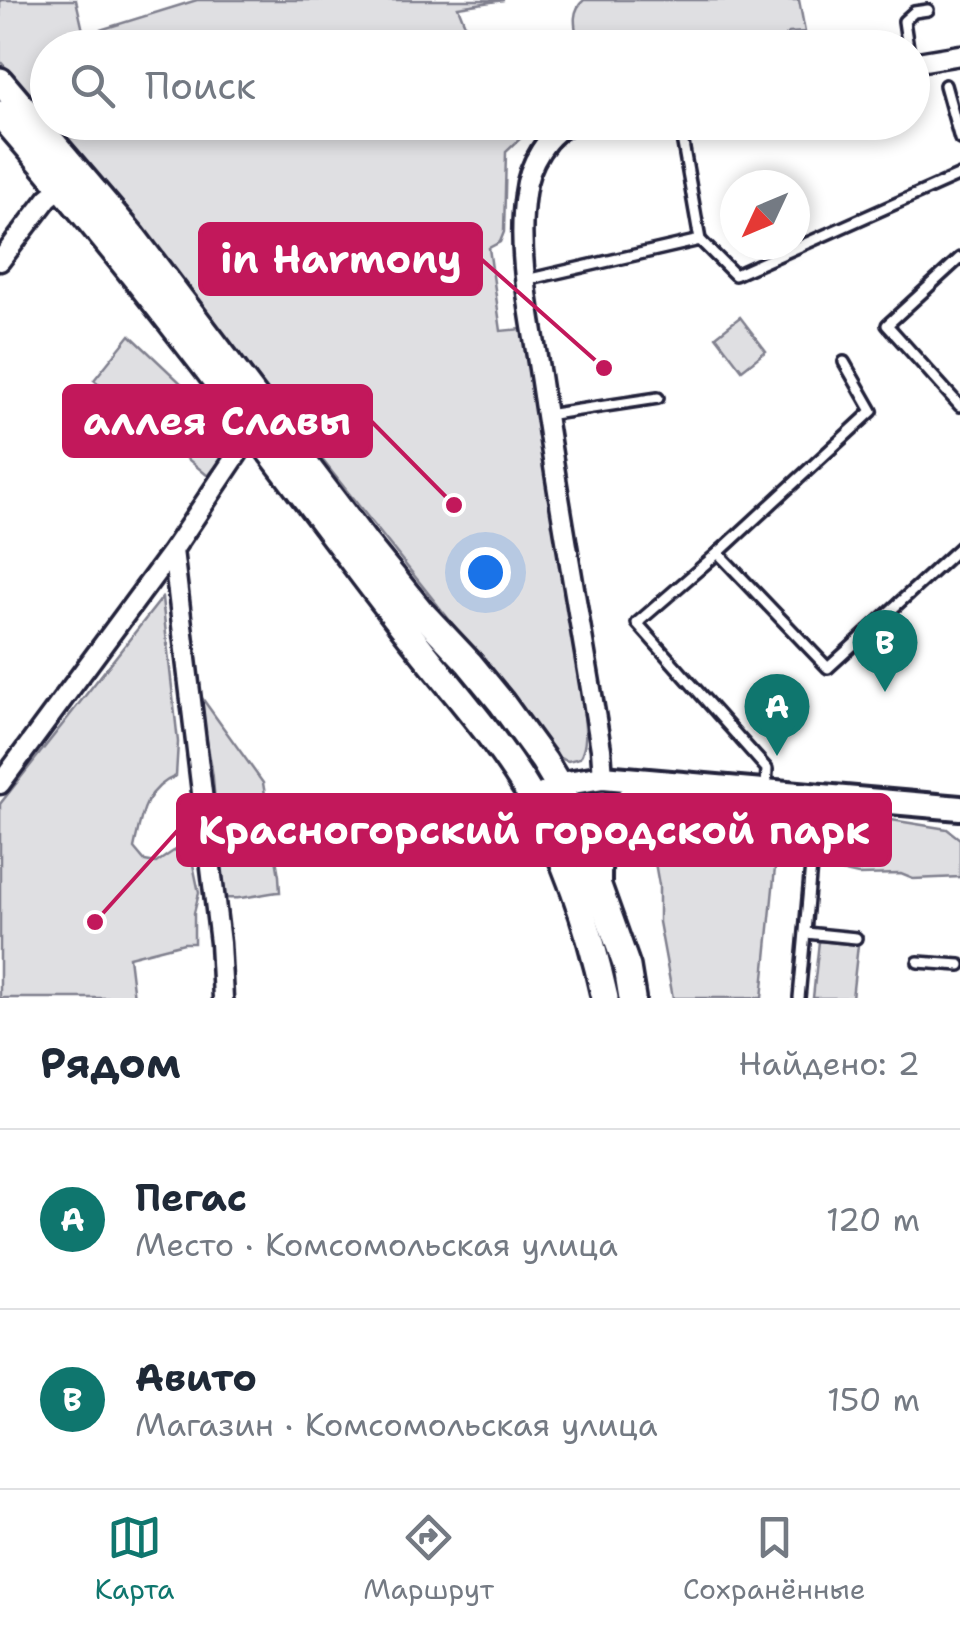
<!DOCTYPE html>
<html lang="ru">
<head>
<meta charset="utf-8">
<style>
	body { margin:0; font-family:"Shantell Sans",sans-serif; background:#f6f6f7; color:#1f2937 }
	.compass { position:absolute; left:720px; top:170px; width:90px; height:90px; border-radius:50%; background:#fff; box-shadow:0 5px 15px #0003; rotate:226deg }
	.you { position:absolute; left:485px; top:572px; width:35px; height:35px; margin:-25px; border:8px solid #fff; border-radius:50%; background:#1a73e8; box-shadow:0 0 0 15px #1a73e833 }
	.badge { display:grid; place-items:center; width:65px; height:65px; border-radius:50%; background:#0f766e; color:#fff; font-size:32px; font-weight:700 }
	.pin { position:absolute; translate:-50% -82px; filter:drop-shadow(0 2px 5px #0008) }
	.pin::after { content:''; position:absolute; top:52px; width:35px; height:30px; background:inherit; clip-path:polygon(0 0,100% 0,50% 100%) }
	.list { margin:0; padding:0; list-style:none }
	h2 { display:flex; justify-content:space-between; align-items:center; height:130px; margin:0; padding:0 40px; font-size:42px }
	h2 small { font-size:32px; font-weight:400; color:#747a83 }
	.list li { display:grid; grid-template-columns:65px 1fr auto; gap:30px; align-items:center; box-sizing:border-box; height:180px; padding:0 40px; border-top:2px solid #e0e1e3 }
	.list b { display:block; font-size:38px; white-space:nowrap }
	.list p { margin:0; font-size:32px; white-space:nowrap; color:#747a83 }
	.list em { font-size:32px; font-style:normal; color:#747a83 }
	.icon { flex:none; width:55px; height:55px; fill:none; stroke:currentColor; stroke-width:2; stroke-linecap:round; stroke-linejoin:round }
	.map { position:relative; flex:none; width:960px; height:998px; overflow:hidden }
	.search { position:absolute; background:#fff; box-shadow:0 5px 15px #0003; left:30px; right:30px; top:30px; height:110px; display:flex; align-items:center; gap:25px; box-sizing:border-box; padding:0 35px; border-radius:55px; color:#747a83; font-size:38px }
	.sheet { height:490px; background:#fff }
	nav { display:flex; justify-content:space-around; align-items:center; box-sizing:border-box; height:140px; border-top:2px solid #e0e1e3; background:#fff; font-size:28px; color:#747a83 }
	nav a { display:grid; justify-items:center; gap:5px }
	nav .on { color:#0f766e }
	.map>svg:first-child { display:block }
	.green { fill:#dfdfe2; stroke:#80808e; stroke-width:2.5 }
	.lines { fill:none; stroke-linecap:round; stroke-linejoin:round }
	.lane-casing { stroke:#22223b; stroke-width:16 }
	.street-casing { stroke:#22223b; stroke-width:25 }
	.secondary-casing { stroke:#22223b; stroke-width:30 }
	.primary-casing { stroke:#22223b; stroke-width:32 }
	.lane { stroke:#fff; stroke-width:9 }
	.street { stroke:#fff; stroke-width:18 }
	.secondary { stroke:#fff; stroke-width:22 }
	.primary { stroke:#fff; stroke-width:25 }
	.leader { fill:none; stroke:#c2185b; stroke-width:4 }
	.callout-dot { fill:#c2185b; stroke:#fff; stroke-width:4 }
	.callout { fill:#c2185b; stroke:#c2185b; stroke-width:4 }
	.callout-label { font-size:40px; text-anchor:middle; font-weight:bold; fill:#fff }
</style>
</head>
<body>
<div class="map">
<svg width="960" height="998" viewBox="0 0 960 998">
	<rect width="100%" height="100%" fill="#fff"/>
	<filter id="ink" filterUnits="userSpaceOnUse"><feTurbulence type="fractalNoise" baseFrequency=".01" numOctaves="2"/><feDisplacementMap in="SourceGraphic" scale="20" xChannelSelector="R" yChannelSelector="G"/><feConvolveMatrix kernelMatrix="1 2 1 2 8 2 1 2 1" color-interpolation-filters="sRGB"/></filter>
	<g filter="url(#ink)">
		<g class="green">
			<path d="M0,0H76L84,35L197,0H504L458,7L474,47L48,48L47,116L0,61Z"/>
			<path d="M584,0H799L805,32L789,33L778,43L779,47H579C576,30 569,12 584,0Z"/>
			<path d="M53,123H509L521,138L506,152L504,232L500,242L489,248L501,331L522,329L583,704C584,721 589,742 580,758L568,761L559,758L301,433L148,235Z"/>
			<path d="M740,317L766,351L742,370L716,336Z"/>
			<path d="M130,335L184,386L196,413L228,445L226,454L208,476L94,380Z"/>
			<path d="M162,598L178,742L176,776C144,789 141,817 134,848L145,861L156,863L181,846L191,855L199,893L194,913V943H184L129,957L134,998H0V804Z"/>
			<path d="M202,698L263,783L279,876L280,892C262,893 244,900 227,898L222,891C218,853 216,816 213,778C210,751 202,725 202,698Z"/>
			<path d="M647,799L781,808L762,998H673L659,922V885L645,807Z"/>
			<path d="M873,817L947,829L960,839V877L913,879L901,874L858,875L832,869C823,852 827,829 848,822C856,819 865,819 873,817Z"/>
			<path d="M819,941L858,945L852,998H813Z"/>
		</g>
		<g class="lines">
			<g class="lane-casing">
				<g id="lane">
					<path d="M908,48L904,21L914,12L928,10"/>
					<path d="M945,85L960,139"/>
					<path d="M681,132L700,240"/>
					<path d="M960,258L887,325L960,406"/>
					<path d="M526,280L700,240L735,275L960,175"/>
					<path d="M546,415L658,398"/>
					<path d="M718,553L872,411L844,362"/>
					<path d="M766,789L767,769L637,623L718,553L828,668L960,547"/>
					<path d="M806,933L856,938"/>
					<path d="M918,962L960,965"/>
					<path d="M799,998L817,799"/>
				</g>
			</g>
			<g class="street-casing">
				<g id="street">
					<path d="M912,63L960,55"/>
					<path d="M575,122C547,131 528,166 525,194C516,256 532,320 541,382C559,505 581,627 601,749L603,777"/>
					<path d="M0,261L48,198L63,186"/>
					<path d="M173,550L220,943L223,998"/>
					<path d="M0,784L173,550L242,447L257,433"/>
				</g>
			</g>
			<g class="secondary-casing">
				<g id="secondary">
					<path d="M533,800L567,783L603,777L960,808"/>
					<path d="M599,884C599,825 600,811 656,783"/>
				</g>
			</g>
			<g class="primary-casing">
				<g id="primary">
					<path d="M0,81L133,237L366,544L421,612L469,663L501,702L544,761L559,786L581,838L627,967L632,998"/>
					<path d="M0,114C119,251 228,395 337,540C369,583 401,625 434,666C469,709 506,752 533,800C568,861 590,930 605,998"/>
				</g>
			</g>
			<use href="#lane" class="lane"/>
			<use href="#street" class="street"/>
			<use href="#secondary" class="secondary"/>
			<use href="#primary" class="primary"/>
		</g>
	</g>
	<path class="leader" d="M604 368L481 259M454 505L371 421M95 922L178 830"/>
	<g class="callout-dot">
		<circle cx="604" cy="368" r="10"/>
		<circle cx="454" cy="505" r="10"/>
		<circle cx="95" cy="922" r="10"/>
	</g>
	<g class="callout">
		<rect x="200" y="224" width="281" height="70" rx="10"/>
		<rect x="64" y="386" width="307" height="70" rx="10"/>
		<rect x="178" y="795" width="712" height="70" rx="10"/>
	</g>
	<g class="callout-label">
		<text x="341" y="273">in Harmony</text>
		<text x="217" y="435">аллея Славы</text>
		<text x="534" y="844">Красногорский городской парк</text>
	</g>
</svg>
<svg class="compass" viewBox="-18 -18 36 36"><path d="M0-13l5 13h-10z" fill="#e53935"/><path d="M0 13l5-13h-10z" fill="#747a83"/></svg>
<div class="you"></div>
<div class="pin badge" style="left:777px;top:756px">A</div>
<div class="pin badge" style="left:885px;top:692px">B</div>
<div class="search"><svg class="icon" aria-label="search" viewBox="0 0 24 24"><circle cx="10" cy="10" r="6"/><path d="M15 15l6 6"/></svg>Поиск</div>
</div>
<section class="sheet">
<h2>Рядом<small>Найдено: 2</small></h2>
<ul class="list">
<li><span class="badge">A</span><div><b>Пегас</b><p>Место · Комсомольская улица</p></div><em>120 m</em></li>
<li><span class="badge">B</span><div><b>Авито</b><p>Магазин · Комсомольская улица</p></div><em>150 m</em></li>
</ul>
</section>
<nav>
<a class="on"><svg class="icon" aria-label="map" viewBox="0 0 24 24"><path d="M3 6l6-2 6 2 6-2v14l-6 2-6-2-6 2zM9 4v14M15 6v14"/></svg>Карта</a>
<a><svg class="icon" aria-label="directions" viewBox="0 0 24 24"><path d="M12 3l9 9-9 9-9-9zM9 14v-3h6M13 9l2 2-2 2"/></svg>Маршрут</a>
<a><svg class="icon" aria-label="saved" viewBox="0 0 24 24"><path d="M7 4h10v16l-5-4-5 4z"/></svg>Сохранённые</a>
</nav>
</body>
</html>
